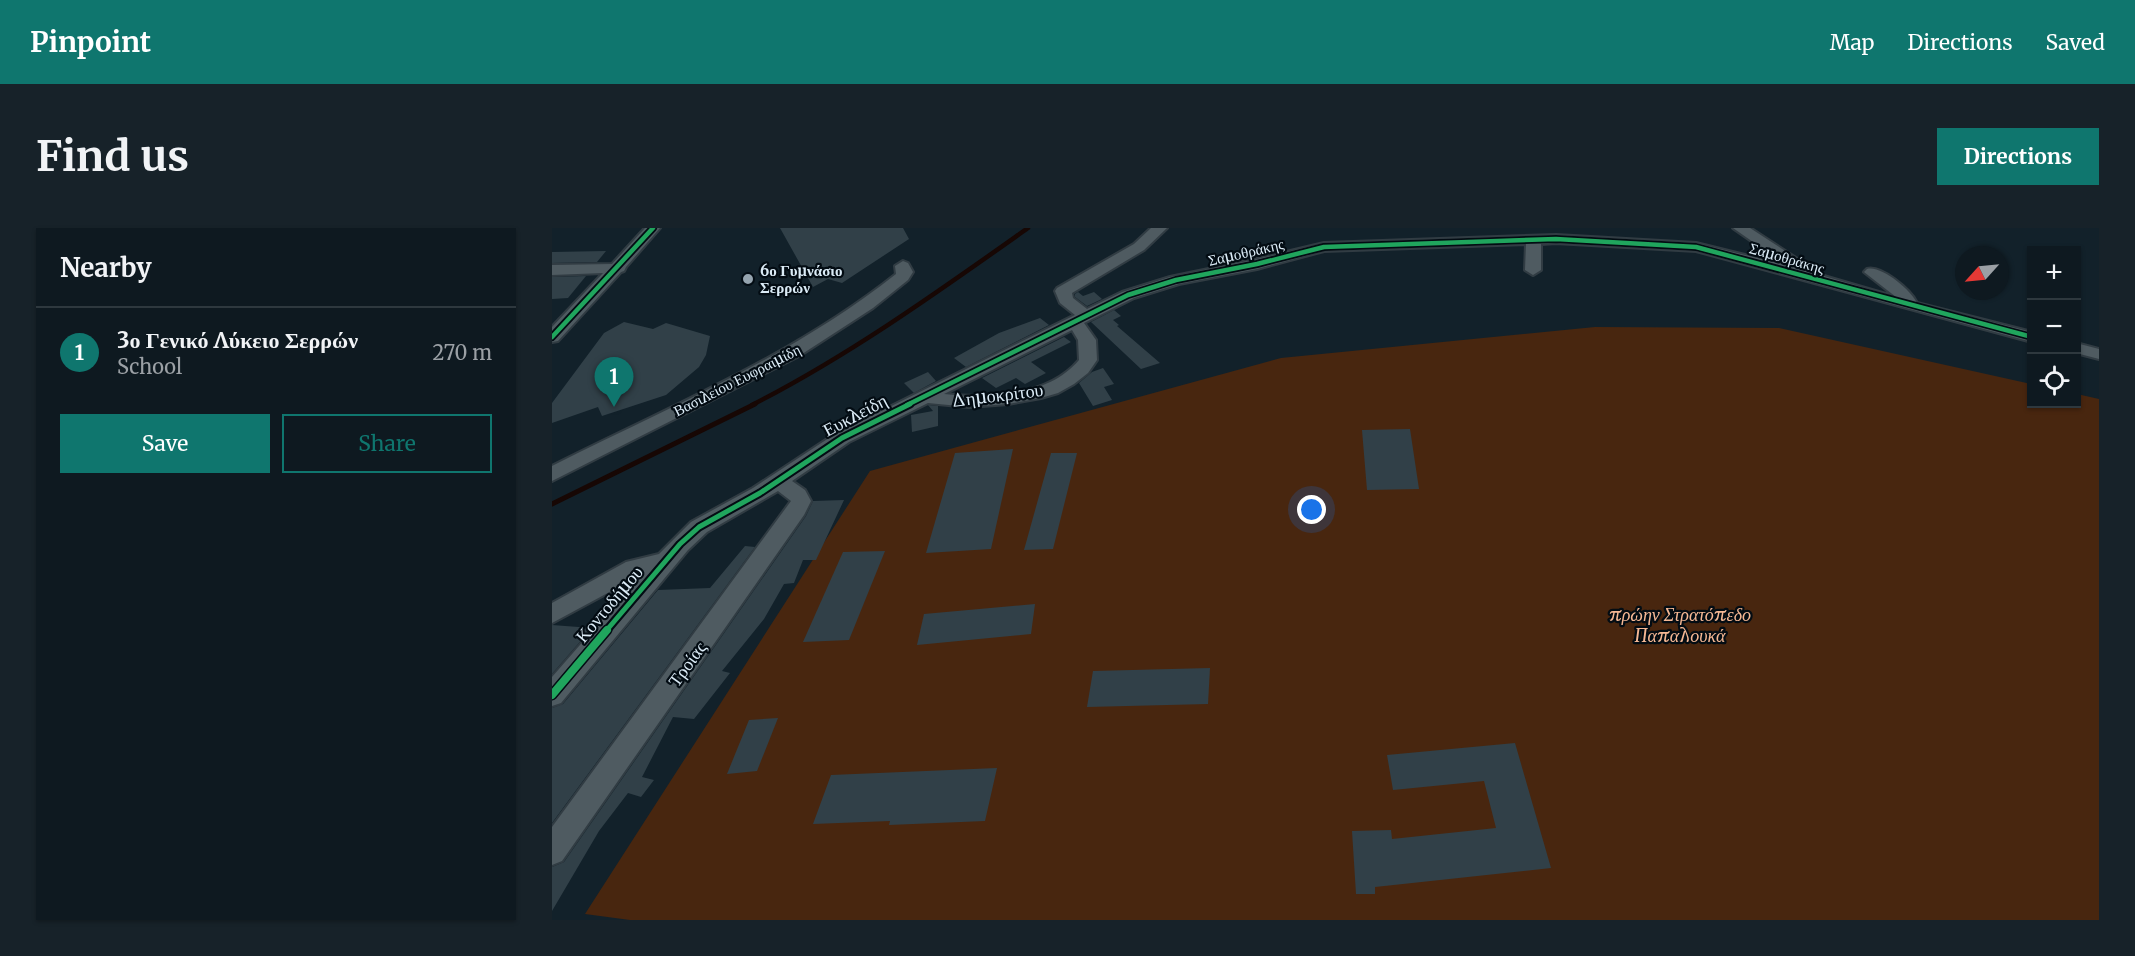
<!DOCTYPE html>
<html lang="en">
<head>
<meta charset="utf-8">
<style>
	body { margin:0; font-family:Merriweather,serif; background:#172229; color:#f1f3f6 }
	.controls { position:absolute; right:18px; top:18px; display:grid; overflow:hidden; border-radius:0px; box-shadow:0 2px 4px #0004 }
	.controls button { width:54px; height:54px; display:grid; place-items:center; padding:0; border:0; border-bottom:2px solid #2e383e; background:#0e1920; color:#f1f3f6; font:30px sans-serif }
	.compass { position:absolute; left:1403px; top:18px; width:54px; height:54px; border-radius:50%; background:#0e1920; box-shadow:0 2px 4px #0004; rotate:243deg }
	.you { position:absolute; left:760px; top:282px; width:21px; height:21px; margin:-15px; border:4px solid #fff; border-radius:50%; background:#1a73e8; box-shadow:0 0 0 9px #1a73e833 }
	.badge { display:grid; place-items:center; width:39px; height:39px; border-radius:50%; background:#0f766e; color:#fff; font-size:20px; font-weight:700 }
	.pin { position:absolute; translate:-50% -50px; filter:drop-shadow(0 2px 3px #0008) }
	.pin::after { content:''; position:absolute; top:32px; width:21px; height:18px; background:inherit; clip-path:polygon(0 0,100% 0,50% 100%) }
	.list { margin:0; padding:0; list-style:none }
	h2 { display:flex; justify-content:space-between; align-items:center; height:78px; margin:0; padding:0 24px; font-size:26px }
	h2 small { font-size:20px; font-weight:400; color:#9ba0a5 }
	.list li { display:grid; grid-template-columns:39px 1fr auto; gap:18px; align-items:center; box-sizing:border-box; height:90px; padding:0 24px; border-top:2px solid #2e383e }
	.list b { display:block; font-size:22px; white-space:nowrap }
	.list p { margin:0; font-size:20px; white-space:nowrap; color:#9ba0a5 }
	.list em { font-size:20px; font-style:normal; color:#9ba0a5 }
	.actions { display:flex; gap:12px; padding:18px 24px }
	.actions a { flex:1; padding:14px 0; border:2px solid #0f766e; border-radius:0px; text-align:center; font-size:21px; color:#0f766e }
	.actions .main { background:#0f766e; color:#fff }
	.icon { flex:none; width:33px; height:33px; fill:none; stroke:currentColor; stroke-width:2; stroke-linecap:round; stroke-linejoin:round }
	.map { position:relative; flex:none; width:1547px; height:692px; overflow:hidden; border-radius:0px }
	header { display:flex; align-items:center; gap:36px; box-sizing:border-box; height:84px; padding:0 30px; background:#0f766e; color:#fff }
	header strong { font-size:28px }
	nav { display:flex; gap:33px; margin-inline-start:auto; font-size:21px }
	.intro { display:flex; align-items:center; justify-content:space-between; box-sizing:border-box; height:144px; padding:0 36px }
	h1 { margin:0; font-size:42px }
	.button { padding:15px 27px; border-radius:0px; background:#0f766e; color:#fff; font-size:21px; font-weight:700 }
	main { display:flex; gap:36px; padding:0 36px }
	aside { flex:1; background:#0e1920; border-radius:0px; box-shadow:0 2px 4px #0004 }
	.map>svg:first-child { display:block }
	.green { fill:#48260f }
	.lines { fill:none; stroke-linecap:round; stroke-linejoin:round }
	.stream-far1 { stroke:#170704; stroke-width:4.5 }
	.stream { stroke:#170704; stroke-width:5 }
	.building { fill:#314048 }
	.minor-casing { stroke:#313c43; stroke-width:4 }
	.minor { fill:#4f5b61; fill-rule:evenodd }
	.cycleway-far2-casing { stroke:#030c13; stroke-width:8 }
	.cycleway-far1-casing { stroke:#030c13; stroke-width:9 }
	.cycleway-casing { stroke:#030c13; stroke-width:11 }
	.cycleway-far2 { stroke:#20a55d; stroke-width:4.5 }
	.cycleway-far1 { stroke:#20a55d; stroke-width:5 }
	.cycleway { stroke:#20a55d; stroke-width:8 }
	.poi-dot { fill:#95a4af; stroke:#030c13; stroke-width:2 }
	.labels { text-anchor:middle; dominant-baseline:central; stroke-width:4.5; stroke-linejoin:round; paint-order:stroke }
	.far-street-label { font-size:15px; fill:#dbebf6; stroke:#030c13 }
	.far-poi-label { font-size:15px; font-weight:bold; fill:#dbebf6; stroke:#030c13; text-anchor:start }
	.street-label { font-size:18px; fill:#dbebf6; stroke:#030c13 }
	.park-label { font-size:18px; font-style:italic; fill:#f6b894; stroke:#030c13 }
</style>
</head>
<body>
<header>
<strong>Pinpoint</strong>
<nav><a>Map</a><a>Directions</a><a>Saved</a></nav>
</header>
<div class="intro"><h1>Find us</h1><a class="button">Directions</a></div>
<main>
<aside>
<h2>Nearby<small></small></h2>
<ul class="list">
<li><span class="badge">1</span><div><b>3ο Γενικό Λύκειο Σερρών</b><p>School</p></div><em>270 m</em></li>
</ul>
<div class="actions"><a class="main">Save</a><a>Share</a></div>
</aside>
<div class="map">
<svg width="1547" height="692" viewBox="0 0 1547 692">
	<rect width="100%" height="100%" fill="#12212a"/>
	<path class="green" d="M1043,99L1227,100L1479,156L1480,176H1524L1525,166L1547,171V692H78L33,686L318,243L729,130Z"/>
	<g class="lines">
		<path class="stream-far1" d="M200,177C298,127 387,63 476,0"/>
		<path class="stream" d="M0,276L203,176"/>
	</g>
	<g class="building">
		<path d="M228,0H351L357,11L290,55L276,51L261,59Z"/>
		<path d="M54,23L45,34L0,35V24Z"/>
		<path d="M34,48L16,70L0,71V49Z"/>
		<path d="M526,64L531,68L542,64L550,71L535,78L523,69V66Z"/>
		<path d="M562,82L569,88L561,92L567,97L565,98L608,135L589,141L539,94Z"/>
		<path d="M488,90L497,97L414,139L402,130L447,105Z"/>
		<path d="M72,94L101,101L114,95L158,108L154,127L147,139L114,167L50,188L46,179L0,195V175L52,105Z"/>
		<path d="M512,109L519,114L479,134L494,145L473,156L464,150L444,160L430,150Z"/>
		<path d="M551,140L562,156L552,159L560,172L541,178L527,155L540,144Z"/>
		<path d="M376,144L384,153L362,165L352,155Z"/>
		<path d="M376,177L386,178V198L360,204L359,187L381,183Z"/>
		<path d="M858,201L867,261L815,262L810,202Z"/>
		<path d="M461,221L439,321L374,325L403,225Z"/>
		<path d="M499,225H525L501,321L472,322Z"/>
		<path d="M292,272L264,332H251L242,355L232,356L212,391L170,443L178,445L142,491L121,489L90,549L102,552L89,569L76,565L47,603L0,683V639L12,634L254,288L261,273Z"/>
		<path d="M193,318L203,319L0,595V480L11,476L106,362L158,360Z"/>
		<path d="M333,323L297,412L251,414L291,324Z"/>
		<path d="M483,376L479,406L365,417L372,386Z"/>
		<path d="M0,397L40,400L0,446Z"/>
		<path d="M658,440L656,476L535,479L541,443Z"/>
		<path d="M226,490L205,543L175,546L197,492Z"/>
		<path d="M963,515L999,640L823,659V666H804L800,603L839,602L840,611L944,600L932,553L841,562L835,527Z"/>
		<path d="M445,540L433,593L337,597L338,593L261,596L279,547Z"/>
	</g>
	<g class="lines">
		<g class="minor-casing">
			<g id="minor">
				<path d="M93,0H108L74,39L72,43L69,44L6,113L0,114V99L51,45L0,47V37L60,36Z"/>
				<path d="M599,0H615L592,22L520,65L521,70L535,81L570,64L618,49L705,31L772,15L1004,7L1144,15L1234,37L1181,0H1198L1250,34L1253,37L1248,41L1344,69L1312,44L1315,41C1329,37 1359,62 1365,75L1480,104V114L1144,23L1004,15L989,16V42L981,47L973,42L974,16L772,23L705,41L627,56L582,70L532,95L544,112L545,132L536,145L522,156L506,165L489,170L456,176L417,179L376,175L297,214L240,253L253,262L259,273L252,287L10,633L0,637V599L239,273L226,263L155,304L136,322L9,475L0,478V449L89,347L0,395V375L74,334L107,326L139,294L201,260L283,206L523,87L508,75L503,63L505,60L582,16ZM520,102L526,112L527,132C496,169 436,171 392,166Z"/>
				<path d="M351,33L356,35L361,44L356,52L321,80L247,128L0,253V238C117,179 241,128 344,46L343,38Z"/>
				<path d="M1524,115L1547,121V131L1524,125Z"/>
			</g>
		</g>
		<use href="#minor" class="minor"/>
		<g class="cycleway-far2-casing">
			<g id="cycleway-far2">
				<path d="M0,109L101,0"/>
				<path d="M355,177L576,67L624,52L705,36L772,19L1004,11L1144,19L1480,109"/>
			</g>
		</g>
		<g class="cycleway-far1-casing">
			<path id="cycleway-far1" d="M54,403L128,316L147,299L208,265L290,210L358,176"/>
		</g>
		<g class="cycleway-casing">
			<path id="cycleway" d="M0,467L55,402"/>
		</g>
		<use href="#cycleway-far2" class="cycleway-far2"/>
		<use href="#cycleway-far1" class="cycleway-far1"/>
		<use href="#cycleway" class="cycleway"/>
	</g>
	<circle class="poi-dot" cx="196" cy="51" r="6"/>
	<g class="labels">
		<g class="far-street-label">
			<text transform="translate(694 24) rotate(-13)">Σαμοθράκης</text>
			<text transform="translate(1235 30) rotate(16)">Σαμοθράκης</text>
			<text transform="translate(185 152) rotate(-27)">Βασιλείου Ευφραιμίδη</text>
		</g>
		<g class="far-poi-label">
			<text x="208" y="42">6ο Γυμνάσιο<tspan x="208" dy="17">Σερρών</tspan></text>
		</g>
		<g class="street-label">
			<text transform="translate(445 167) rotate(-7)">Δημοκρίτου</text>
			<text transform="translate(303 187) rotate(-28)">Ευκλείδη</text>
			<text transform="translate(57 376) rotate(-50)">Κοντοδήμου</text>
			<text transform="translate(135 436) rotate(-54)">Τροίας</text>
		</g>
		<g class="park-label">
			<text x="1128" y="386">πρώην Στρατόπεδο<tspan x="1128" dy="21">Παπαλουκά</tspan></text>
		</g>
	</g>
</svg>
<div class="controls">
<button>+</button>
<button>−</button>
<button><svg class="icon" aria-label="locate" viewBox="0 0 24 24"><circle cx="12" cy="12" r="6"/><path d="M12 2v4M12 18v4M2 12h4M18 12h4"/></svg></button>
</div>
<svg class="compass" viewBox="-18 -18 36 36"><path d="M0-13l5 13h-10z" fill="#e53935"/><path d="M0 13l5-13h-10z" fill="#9ba0a5"/></svg>
<div class="you"></div>
<div class="pin badge" style="left:62px;top:179px">1</div>
</div>
</main>
</body>
</html>
